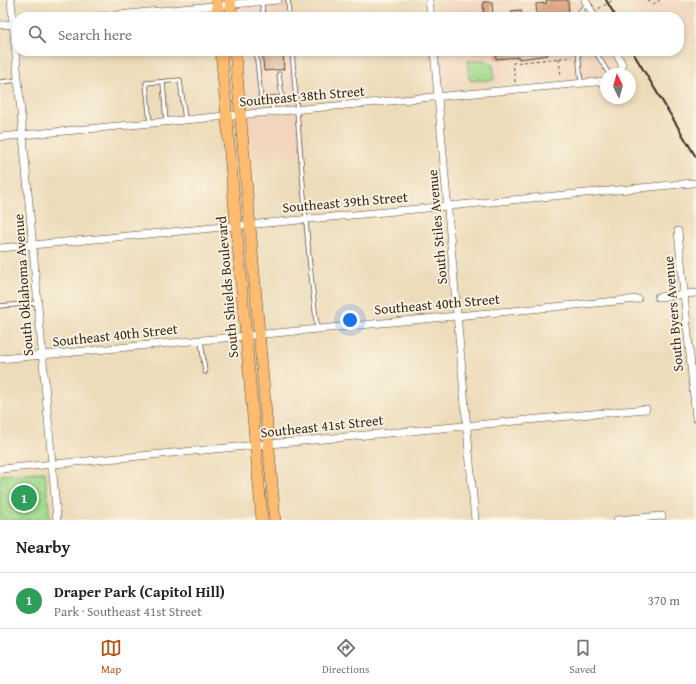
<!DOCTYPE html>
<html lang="en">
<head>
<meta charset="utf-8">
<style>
	body { margin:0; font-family:"Gentium Book Plus",serif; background:#f6f6f6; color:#222 }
	.compass { position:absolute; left:600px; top:68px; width:36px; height:36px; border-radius:50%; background:#fff; box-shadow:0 2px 6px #0003; rotate:355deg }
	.you { position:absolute; left:350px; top:320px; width:14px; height:14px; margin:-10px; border:3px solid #fff; border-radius:50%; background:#1a73e8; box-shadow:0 0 0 6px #1a73e833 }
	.badge { display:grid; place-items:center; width:26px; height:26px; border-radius:50%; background:#b45309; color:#fff; font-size:13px; font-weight:700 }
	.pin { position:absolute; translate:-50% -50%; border:2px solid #fff; box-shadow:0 1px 4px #0006 }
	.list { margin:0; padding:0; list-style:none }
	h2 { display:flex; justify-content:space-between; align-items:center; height:52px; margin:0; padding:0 16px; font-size:17px }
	h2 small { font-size:13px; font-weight:400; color:#767676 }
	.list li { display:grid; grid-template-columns:26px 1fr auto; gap:12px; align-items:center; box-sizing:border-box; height:56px; padding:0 16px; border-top:1px solid #e0e0e0 }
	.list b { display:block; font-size:15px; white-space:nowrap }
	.list p { margin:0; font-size:13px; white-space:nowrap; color:#767676 }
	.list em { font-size:13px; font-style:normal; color:#767676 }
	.icon { flex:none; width:22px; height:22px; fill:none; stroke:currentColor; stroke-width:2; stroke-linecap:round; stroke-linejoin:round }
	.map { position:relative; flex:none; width:696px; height:520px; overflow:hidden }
	.search { position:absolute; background:#fff; box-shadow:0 2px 6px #0003; left:12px; right:12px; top:12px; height:44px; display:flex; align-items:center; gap:10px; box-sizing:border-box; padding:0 14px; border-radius:16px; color:#767676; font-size:15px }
	.sheet { height:108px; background:#fff }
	nav { display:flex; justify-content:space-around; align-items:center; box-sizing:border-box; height:56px; border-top:1px solid #e0e0e0; background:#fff; font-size:11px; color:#767676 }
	nav a { display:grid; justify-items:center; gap:2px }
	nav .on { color:#b45309 }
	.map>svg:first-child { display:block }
	.built { fill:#f2d5bd }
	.park { fill:url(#park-dots); stroke:#708456 }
	.building { fill:#d49a75 }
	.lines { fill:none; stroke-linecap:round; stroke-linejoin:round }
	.lane-casing { stroke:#564535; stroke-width:5 }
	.street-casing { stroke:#564535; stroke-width:8 }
	.primary-casing { stroke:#564535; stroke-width:12 }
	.path { stroke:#564535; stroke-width:1; stroke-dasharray:3 3; stroke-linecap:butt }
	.lane { stroke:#fff; stroke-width:3.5 }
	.street { stroke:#fff; stroke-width:7 }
	.primary { stroke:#febc71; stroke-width:11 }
	.rail { stroke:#3b2a1e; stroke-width:2 }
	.path-bridge { stroke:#564535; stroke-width:1; stroke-dasharray:3 3; stroke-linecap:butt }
	.labels { text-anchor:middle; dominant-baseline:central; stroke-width:3.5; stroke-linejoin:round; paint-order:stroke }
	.street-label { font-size:14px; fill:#3b2a1e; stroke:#fcf5e5 }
</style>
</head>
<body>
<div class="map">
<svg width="696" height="520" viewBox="0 0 696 520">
	<defs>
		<pattern id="park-dots" width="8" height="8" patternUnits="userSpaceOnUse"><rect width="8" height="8" fill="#a4dd8f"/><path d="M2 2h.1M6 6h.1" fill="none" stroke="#8ebe7b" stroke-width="1.8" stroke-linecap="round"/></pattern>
	</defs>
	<rect width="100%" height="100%" fill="#fcf5e5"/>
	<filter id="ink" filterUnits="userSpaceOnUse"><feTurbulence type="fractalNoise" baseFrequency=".025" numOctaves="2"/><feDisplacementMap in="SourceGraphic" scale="8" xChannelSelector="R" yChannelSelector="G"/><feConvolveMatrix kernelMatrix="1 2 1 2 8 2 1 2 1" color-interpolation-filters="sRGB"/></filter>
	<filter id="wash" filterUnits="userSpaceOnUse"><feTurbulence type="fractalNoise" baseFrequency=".012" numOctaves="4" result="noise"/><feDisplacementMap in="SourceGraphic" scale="16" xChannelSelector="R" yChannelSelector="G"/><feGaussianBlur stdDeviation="0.9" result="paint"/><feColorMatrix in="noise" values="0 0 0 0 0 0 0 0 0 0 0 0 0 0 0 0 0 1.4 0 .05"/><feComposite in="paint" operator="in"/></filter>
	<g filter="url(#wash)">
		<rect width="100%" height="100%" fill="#eddcba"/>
		<g class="built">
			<path d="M238,0H291L293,17H240Z"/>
			<path d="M435,0H576L585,17H436Z"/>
			<path d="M627,0H696V33L679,35V17H637Z"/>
			<path d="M243,51H296L306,155L253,161Z"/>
			<path d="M439,51H604L617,73L443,87Z"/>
		</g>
		<g class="park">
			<path d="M486,60L493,65L494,80L471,81L469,78L468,61Z"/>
			<path d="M39,472H45L50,520H0V475Z"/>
		</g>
		<g id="blocks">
			<g class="building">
				<path d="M546,0H568L569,17H537L536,4L547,3Z"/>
				<path d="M483,2H492L493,17H484Z"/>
				<path d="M521,10L522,17H512L511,11Z"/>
				<path d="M262,51H283L284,69L264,71Z"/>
				<path d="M495,51H548V55L519,59V57L496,59Z"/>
			</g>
		</g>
	</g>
	<g filter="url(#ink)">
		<use href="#blocks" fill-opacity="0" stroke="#564535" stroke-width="1"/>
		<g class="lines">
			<g class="lane-casing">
				<g id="lane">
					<path d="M288,0L289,17"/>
					<path d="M262,2L263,16"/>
					<path d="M253,17L276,15V17"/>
					<path d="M575,17L587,4"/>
					<path d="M256,51L261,99L272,98L273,112"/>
					<path d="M292,51L309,257L317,328"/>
					<path d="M578,51L581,83"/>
					<path d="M595,51L609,74"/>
					<path d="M0,82L19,80"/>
					<path d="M163,82L166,122"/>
					<path d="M272,98L282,97L279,74"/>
					<path d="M150,123L146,83L180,80L185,120"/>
					<path d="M0,306L37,303"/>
					<path d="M201,340L205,372"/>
				</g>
			</g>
			<g class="street-casing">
				<g id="street">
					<path d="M11,0L57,520"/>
					<path d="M429,0L431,17"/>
					<path d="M585,0L595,17"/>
					<path d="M95,17L278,0"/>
					<path d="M0,25L17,24"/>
					<path d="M434,51L475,520"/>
					<path d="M615,51L622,64L621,74"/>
					<path d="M0,137L606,81"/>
					<path d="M678,231L696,418"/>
					<path d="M0,248L693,183"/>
					<path d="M658,297L696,293"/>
					<path d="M0,359L638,299"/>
					<path d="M0,469L646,409"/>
					<path d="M617,520L662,516"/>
				</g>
			</g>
			<g class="primary-casing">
				<g id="primary">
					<path d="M217,0L218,17"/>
					<path d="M230,0L232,17"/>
					<path d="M221,51L262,520"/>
					<path d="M235,51L275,520"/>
				</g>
			</g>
			<g class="path">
				<path d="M648,0L653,4L660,0"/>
				<path d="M559,59L561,76"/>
				<path d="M515,82L513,63L572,57"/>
			</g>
			<use href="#lane" class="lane"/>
			<use href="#street" class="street"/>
			<use href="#primary" class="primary"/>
			<g class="rail">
				<path d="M606,0L616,17"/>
				<path d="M632,51L696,157"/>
			</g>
			<path class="path-bridge" d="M592,4L595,11L613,0"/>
		</g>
	</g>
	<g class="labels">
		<g class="street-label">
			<text transform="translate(302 96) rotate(-5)">Southeast 38th Street</text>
			<text transform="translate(345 202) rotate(-5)">Southeast 39th Street</text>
			<text transform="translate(437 227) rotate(-95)">South Stiles Avenue</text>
			<text transform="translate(23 285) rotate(-94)">South Oklahoma Avenue</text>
			<text transform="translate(227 287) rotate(-95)">South Shields Boulevard</text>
			<text transform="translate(437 304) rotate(-5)">Southeast 40th Street</text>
			<text transform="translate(673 314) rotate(-95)">South Byers Avenue</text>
			<text transform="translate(115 335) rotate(-6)">Southeast 40th Street</text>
			<text transform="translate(322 426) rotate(-6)">Southeast 41st Street</text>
		</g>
	</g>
</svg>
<svg class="compass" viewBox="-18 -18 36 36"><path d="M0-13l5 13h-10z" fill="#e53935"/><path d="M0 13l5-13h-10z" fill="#767676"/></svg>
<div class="you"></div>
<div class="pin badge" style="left:24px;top:498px;background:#2e9e5b">1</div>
<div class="search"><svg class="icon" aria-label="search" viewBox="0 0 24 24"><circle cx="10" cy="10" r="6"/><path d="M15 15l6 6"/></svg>Search here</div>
</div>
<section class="sheet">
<h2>Nearby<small></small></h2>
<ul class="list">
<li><span class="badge" style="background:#2e9e5b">1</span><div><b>Draper Park (Capitol Hill)</b><p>Park · Southeast 41st Street</p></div><em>370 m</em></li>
</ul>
</section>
<nav>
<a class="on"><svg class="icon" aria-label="map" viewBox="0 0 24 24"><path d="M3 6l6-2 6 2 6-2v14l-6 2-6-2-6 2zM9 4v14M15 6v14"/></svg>Map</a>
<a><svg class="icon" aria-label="directions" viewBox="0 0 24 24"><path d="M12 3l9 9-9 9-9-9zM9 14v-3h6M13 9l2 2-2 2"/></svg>Directions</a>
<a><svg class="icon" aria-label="saved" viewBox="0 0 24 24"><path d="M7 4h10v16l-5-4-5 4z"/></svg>Saved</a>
</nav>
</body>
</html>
